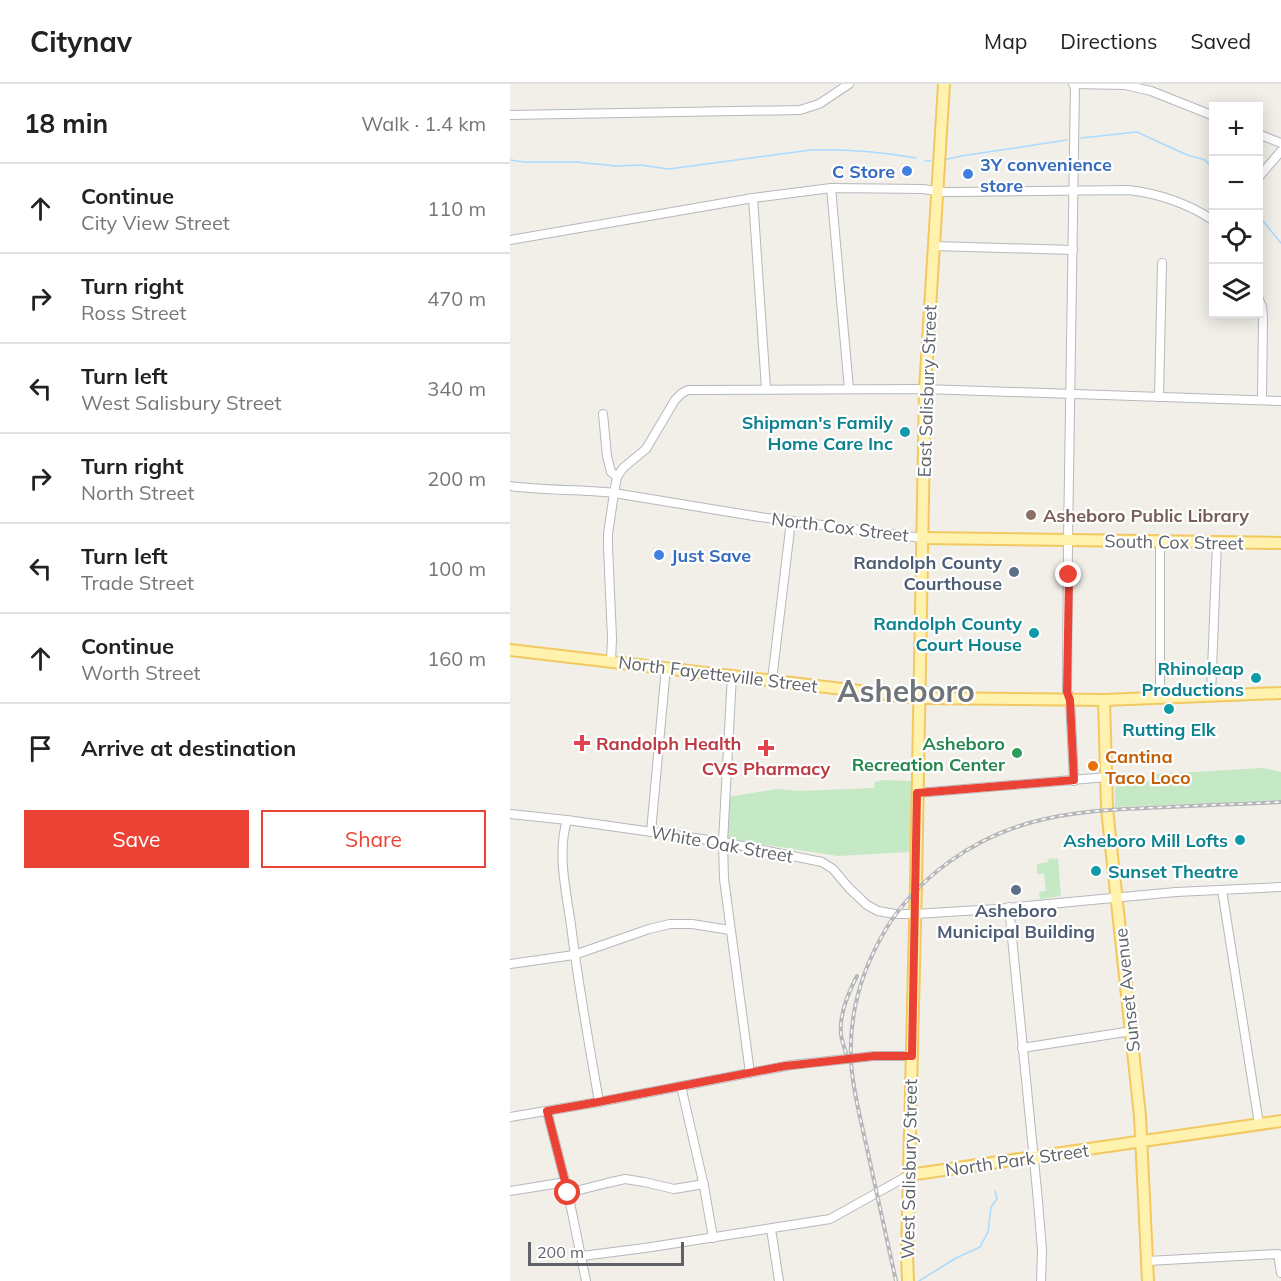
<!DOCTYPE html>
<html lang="en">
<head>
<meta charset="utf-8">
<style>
	body { margin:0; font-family:Mulish,sans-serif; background:#f6f6f6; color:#222 }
	.controls { position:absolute; right:18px; top:18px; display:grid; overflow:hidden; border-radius:0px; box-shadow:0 3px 15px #0003 }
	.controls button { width:54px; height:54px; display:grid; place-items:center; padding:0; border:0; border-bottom:2px solid #e0e0e0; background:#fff; color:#222; font:30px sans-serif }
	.scale { position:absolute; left:18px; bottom:15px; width:156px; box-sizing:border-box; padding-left:6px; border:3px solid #5f6368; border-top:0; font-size:16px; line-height:21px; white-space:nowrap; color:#5f6368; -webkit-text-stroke:4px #fff; paint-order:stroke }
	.stop { position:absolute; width:18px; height:18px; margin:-14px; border:4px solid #ea4335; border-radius:50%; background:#fff }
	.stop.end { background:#ea4335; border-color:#fff; box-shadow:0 2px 6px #0008 }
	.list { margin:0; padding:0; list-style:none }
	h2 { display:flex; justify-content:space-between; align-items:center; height:78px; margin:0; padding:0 24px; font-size:26px }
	h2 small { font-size:20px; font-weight:400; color:#767676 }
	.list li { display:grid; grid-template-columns:39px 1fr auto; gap:18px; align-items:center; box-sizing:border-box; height:90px; padding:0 24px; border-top:2px solid #e0e0e0 }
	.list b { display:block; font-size:22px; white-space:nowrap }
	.list p { margin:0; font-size:20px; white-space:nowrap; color:#767676 }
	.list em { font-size:20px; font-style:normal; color:#767676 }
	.actions { display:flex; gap:12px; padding:18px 24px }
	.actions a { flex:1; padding:14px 0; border:2px solid #ea4335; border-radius:0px; text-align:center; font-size:21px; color:#ea4335 }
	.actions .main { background:#ea4335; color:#fff }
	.icon { flex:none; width:33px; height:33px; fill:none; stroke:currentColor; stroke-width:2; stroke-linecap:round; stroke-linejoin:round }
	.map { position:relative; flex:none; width:771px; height:1197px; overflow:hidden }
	header { display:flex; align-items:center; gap:36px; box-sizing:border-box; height:84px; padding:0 30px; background:#fff; border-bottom:2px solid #e0e0e0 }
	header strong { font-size:28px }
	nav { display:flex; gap:33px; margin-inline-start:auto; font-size:21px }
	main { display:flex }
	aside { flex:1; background:#fff }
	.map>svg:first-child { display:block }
	.green { fill:#c5e8c5 }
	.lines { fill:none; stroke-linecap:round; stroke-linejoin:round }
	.stream { stroke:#aadaff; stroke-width:1.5 }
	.minor-casing { stroke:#b5b8bc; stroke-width:10 }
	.major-casing { stroke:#f2c960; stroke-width:14 }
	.minor { stroke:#fff; stroke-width:8 }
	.major { stroke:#fff2af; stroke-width:10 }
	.rail-casing { stroke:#b6b7b8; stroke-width:4 }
	.rail { stroke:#fff; stroke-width:1.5; stroke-dasharray:4.5; stroke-linecap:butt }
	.route { stroke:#ea4335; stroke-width:8 }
	.shop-dot { fill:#3f7fe0; stroke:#fff; stroke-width:2 }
	.culture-dot { fill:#0f9aa8; stroke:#fff; stroke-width:2 }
	.education-dot { fill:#8d6e63; stroke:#fff; stroke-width:2 }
	.service-dot { fill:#5c6f8a; stroke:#fff; stroke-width:2 }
	.health-dot { fill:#e0444e; stroke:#fff; stroke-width:2 }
	.leisure-dot { fill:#2e9e5b; stroke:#fff; stroke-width:2 }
	.food-dot { fill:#e8710a; stroke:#fff; stroke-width:2 }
	.labels { text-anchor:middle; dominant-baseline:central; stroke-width:4.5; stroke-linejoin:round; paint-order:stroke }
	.shop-label { font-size:18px; font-weight:bold; fill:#366cbe; stroke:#fff; text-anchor:start }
	.street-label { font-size:18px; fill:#5f6368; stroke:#fff }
	.culture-label { font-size:18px; font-weight:bold; fill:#0d838f; stroke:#fff; text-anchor:end }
	.education-label { font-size:18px; font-weight:bold; fill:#785e54; stroke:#fff; text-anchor:start }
	.service-label { font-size:18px; font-weight:bold; fill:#4e5e75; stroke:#fff; text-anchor:end }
	.health-label { font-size:18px; font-weight:bold; fill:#be3a42; stroke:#fff; text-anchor:start }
	.leisure-label { font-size:18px; font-weight:bold; fill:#27864d; stroke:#fff; text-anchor:end }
	.food-label { font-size:18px; font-weight:bold; fill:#c56008; stroke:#fff; text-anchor:start }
	.town-label { font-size:30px; font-weight:bold; fill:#70757a; stroke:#fff }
</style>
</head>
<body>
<header>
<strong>Citynav</strong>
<nav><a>Map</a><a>Directions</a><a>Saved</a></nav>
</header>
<main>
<aside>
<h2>18 min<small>Walk · 1.4 km</small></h2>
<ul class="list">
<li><svg class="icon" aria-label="ahead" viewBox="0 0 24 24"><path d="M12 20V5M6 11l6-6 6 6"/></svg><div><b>Continue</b><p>City View Street</p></div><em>110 m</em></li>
<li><svg class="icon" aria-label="right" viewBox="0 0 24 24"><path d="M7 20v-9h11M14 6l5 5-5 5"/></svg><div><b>Turn right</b><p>Ross Street</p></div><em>470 m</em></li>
<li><svg class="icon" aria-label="left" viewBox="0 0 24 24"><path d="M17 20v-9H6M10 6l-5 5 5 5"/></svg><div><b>Turn left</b><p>West Salisbury Street</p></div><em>340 m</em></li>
<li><svg class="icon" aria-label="right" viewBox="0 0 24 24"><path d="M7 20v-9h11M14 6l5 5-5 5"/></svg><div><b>Turn right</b><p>North Street</p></div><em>200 m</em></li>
<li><svg class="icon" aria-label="left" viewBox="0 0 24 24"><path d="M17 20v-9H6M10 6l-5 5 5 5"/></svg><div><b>Turn left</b><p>Trade Street</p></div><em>100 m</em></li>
<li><svg class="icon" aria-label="ahead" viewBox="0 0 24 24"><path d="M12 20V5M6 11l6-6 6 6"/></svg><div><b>Continue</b><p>Worth Street</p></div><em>160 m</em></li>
<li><svg class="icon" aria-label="arrive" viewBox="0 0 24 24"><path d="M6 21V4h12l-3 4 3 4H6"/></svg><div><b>Arrive at destination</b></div></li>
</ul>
<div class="actions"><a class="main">Save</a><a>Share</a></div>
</aside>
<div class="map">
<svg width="771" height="1197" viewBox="0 0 771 1197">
	<rect width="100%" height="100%" fill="#f1efe8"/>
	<g class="green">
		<path d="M753,684L771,688V716L604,723C607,716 603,707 607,700L644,697V686L648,690Z"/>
		<path d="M374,696L401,697L400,768L328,772L218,755L216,741L218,713L267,705L289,707L364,704L365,698Z"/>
		<path d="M539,774L548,775L551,812L530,815L529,808L536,807L534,790H527V780L538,778Z"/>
	</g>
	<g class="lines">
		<g class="stream">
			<path d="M571,54L627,48L677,71L695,76L704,85"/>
			<path d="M0,76L14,78H66L106,82L130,81L159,85L301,66C337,65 371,68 406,74"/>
			<path d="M434,76L451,72L557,56"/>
			<path d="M415,77H421"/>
			<path d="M748,131L771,159"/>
			<path d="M409,1197L446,1174L470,1163L478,1148L481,1123L487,1115L485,1107"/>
		</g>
		<g class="minor-casing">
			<g id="minor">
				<path d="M563,0L615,1L641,7L704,32"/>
				<path d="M0,31L290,26L309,20L339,0"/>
				<path d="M748,50L771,59"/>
				<path d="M748,94L771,67"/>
				<path d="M321,104L339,305"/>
				<path d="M243,114L256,305"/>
				<path d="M0,156L243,114L321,104L413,105L433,108H447L618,106C647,109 680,120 704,137"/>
				<path d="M424,162L563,166"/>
				<path d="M748,213L752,223L753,233L752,316"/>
				<path d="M649,313L652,179"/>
				<path d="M93,330L97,372L101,388L107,393"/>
				<path d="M0,402C35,407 69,405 104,409L107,393L113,384L136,365L165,316L172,309L178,306L415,305L771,317"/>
				<path d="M101,577L102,554L98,463V450L104,409L250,433L412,454"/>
				<path d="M222,591L213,758L214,795L240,989"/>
				<path d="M262,596L281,437"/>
				<path d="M701,611L707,458"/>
				<path d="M650,614V458"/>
				<path d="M564,697L560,616L557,607L558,456L565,0"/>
				<path d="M407,709L597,693"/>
				<path d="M0,730L57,736L213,758L312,778L323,785L339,804L357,821L368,827L385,830H405L486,825L666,808L771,803"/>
				<path d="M57,736C47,770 56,806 61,841C68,900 79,959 89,1018"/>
				<path d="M141,748L156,583"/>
				<path d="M712,806L749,1040"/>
				<path d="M499,823L528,1117L532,1166L531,1197"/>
				<path d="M0,880L64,871L139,845L160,840H182L220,846"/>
				<path d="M512,964L622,947"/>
				<path d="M171,1002L194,1102L203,1154"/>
				<path d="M37,1027L58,1109L76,1197"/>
				<path d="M0,1033L89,1018L281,981L364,972H402"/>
				<path d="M0,1107L56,1098"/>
				<path d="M58,1109L97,1099L115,1095L134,1098L164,1105L194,1100"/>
				<path d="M261,1145L269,1197"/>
				<path d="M72,1172L135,1164L320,1135L399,1091"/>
				<path d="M637,1177L768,1170L771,1189"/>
			</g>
		</g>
		<g class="major-casing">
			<g id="major">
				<path d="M412,454L771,459"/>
				<path d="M0,566L409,614L594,616L771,609"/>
				<path d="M594,616L597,725L630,1032L638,1197"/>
				<path d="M399,1091L771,1037"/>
				<path d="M398,1197L397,1171L406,800L415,305L434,0"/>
			</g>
		</g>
		<use href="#minor" class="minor"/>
		<use href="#major" class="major"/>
		<g class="rail-casing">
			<g id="rail">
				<path d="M336,969C334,963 332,957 331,951C329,931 338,909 347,892"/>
				<path d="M386,1197C376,1151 366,1105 356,1060C350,1032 342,1003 341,975C339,929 352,885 376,845C407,794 464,753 523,738C567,726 612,725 658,723C695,721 733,720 771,718"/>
			</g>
		</g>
		<use href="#rail" class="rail"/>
	</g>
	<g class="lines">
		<path class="route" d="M58,1109L37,1027L88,1018L275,982L364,972H402L407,709L564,696L560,616L557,608L559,491"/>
	</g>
	<g class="shop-dot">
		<circle cx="397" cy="87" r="6"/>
		<circle cx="458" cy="90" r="6"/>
		<circle cx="149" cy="471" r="6"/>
	</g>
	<g class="culture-dot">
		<circle cx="395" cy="348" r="6"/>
		<circle cx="524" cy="549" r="6"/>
		<circle cx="746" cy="594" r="6"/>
		<circle cx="659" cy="625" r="6"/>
		<circle cx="730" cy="756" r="6"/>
		<circle cx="586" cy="787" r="6"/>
	</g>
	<circle class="education-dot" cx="521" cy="431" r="6"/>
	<g class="service-dot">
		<circle cx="504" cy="488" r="6"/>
		<circle cx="506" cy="806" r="6"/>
	</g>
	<g class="health-dot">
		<path d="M69 650h6v6h6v6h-6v6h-6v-6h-6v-6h6z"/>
		<path d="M253 655h6v6h6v6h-6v6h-6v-6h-6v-6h6z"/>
	</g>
	<circle class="leisure-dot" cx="507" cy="669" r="6"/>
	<circle class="food-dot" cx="583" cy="682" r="6"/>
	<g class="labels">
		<g class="shop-label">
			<text x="470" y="80">3Y convenience<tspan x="470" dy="21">store</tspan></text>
			<text x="385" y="87" text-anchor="end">C Store</text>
			<text x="161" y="471">Just Save</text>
		</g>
		<g class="street-label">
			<text transform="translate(417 307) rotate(-88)">East Salisbury Street</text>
			<text transform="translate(330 443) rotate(7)">North Cox Street</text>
			<text transform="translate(664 458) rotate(1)">South Cox Street</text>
			<text transform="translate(208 590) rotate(7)">North Fayetteville Street</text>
			<text transform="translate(212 760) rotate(10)">White Oak Street</text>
			<text transform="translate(617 906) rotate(-96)">Sunset Avenue</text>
			<text transform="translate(507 1076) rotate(-8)">North Park Street</text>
			<text transform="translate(399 1085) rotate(-89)">West Salisbury Street</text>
		</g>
		<g class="culture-label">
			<text x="383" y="338">Shipman's Family<tspan x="383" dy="21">Home Care Inc</tspan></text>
			<text x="512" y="539">Randolph County<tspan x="512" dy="21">Court House</tspan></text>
			<text x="734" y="584">Rhinoleap<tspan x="734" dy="21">Productions</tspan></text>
			<text x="659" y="645" text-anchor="middle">Rutting Elk</text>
			<text x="718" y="756">Asheboro Mill Lofts</text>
			<text x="598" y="787" text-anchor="start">Sunset Theatre</text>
		</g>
		<g class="education-label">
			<text x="533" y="431">Asheboro Public Library</text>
		</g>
		<g class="service-label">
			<text x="492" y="478">Randolph County<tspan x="492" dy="21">Courthouse</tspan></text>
			<text x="506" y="826" text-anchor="middle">Asheboro<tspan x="506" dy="21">Municipal Building</tspan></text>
		</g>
		<g class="health-label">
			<text x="86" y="659">Randolph Health</text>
			<text x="256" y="684" text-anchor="middle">CVS Pharmacy</text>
		</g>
		<g class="leisure-label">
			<text x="495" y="659">Asheboro<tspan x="495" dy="21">Recreation Center</tspan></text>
		</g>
		<g class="food-label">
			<text x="595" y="672">Cantina<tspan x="595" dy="21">Taco Loco</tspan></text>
		</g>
		<g class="town-label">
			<text x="396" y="607">Asheboro</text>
		</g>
	</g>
</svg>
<div class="controls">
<button>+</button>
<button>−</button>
<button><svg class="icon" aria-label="locate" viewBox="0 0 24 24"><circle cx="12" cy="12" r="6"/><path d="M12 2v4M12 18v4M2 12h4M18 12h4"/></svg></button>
<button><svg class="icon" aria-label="layers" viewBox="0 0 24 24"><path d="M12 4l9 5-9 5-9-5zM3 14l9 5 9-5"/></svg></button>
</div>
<div class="scale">200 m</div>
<div class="stop" style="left:58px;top:1109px"></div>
<div class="stop end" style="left:559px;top:491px"></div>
</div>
</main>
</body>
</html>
